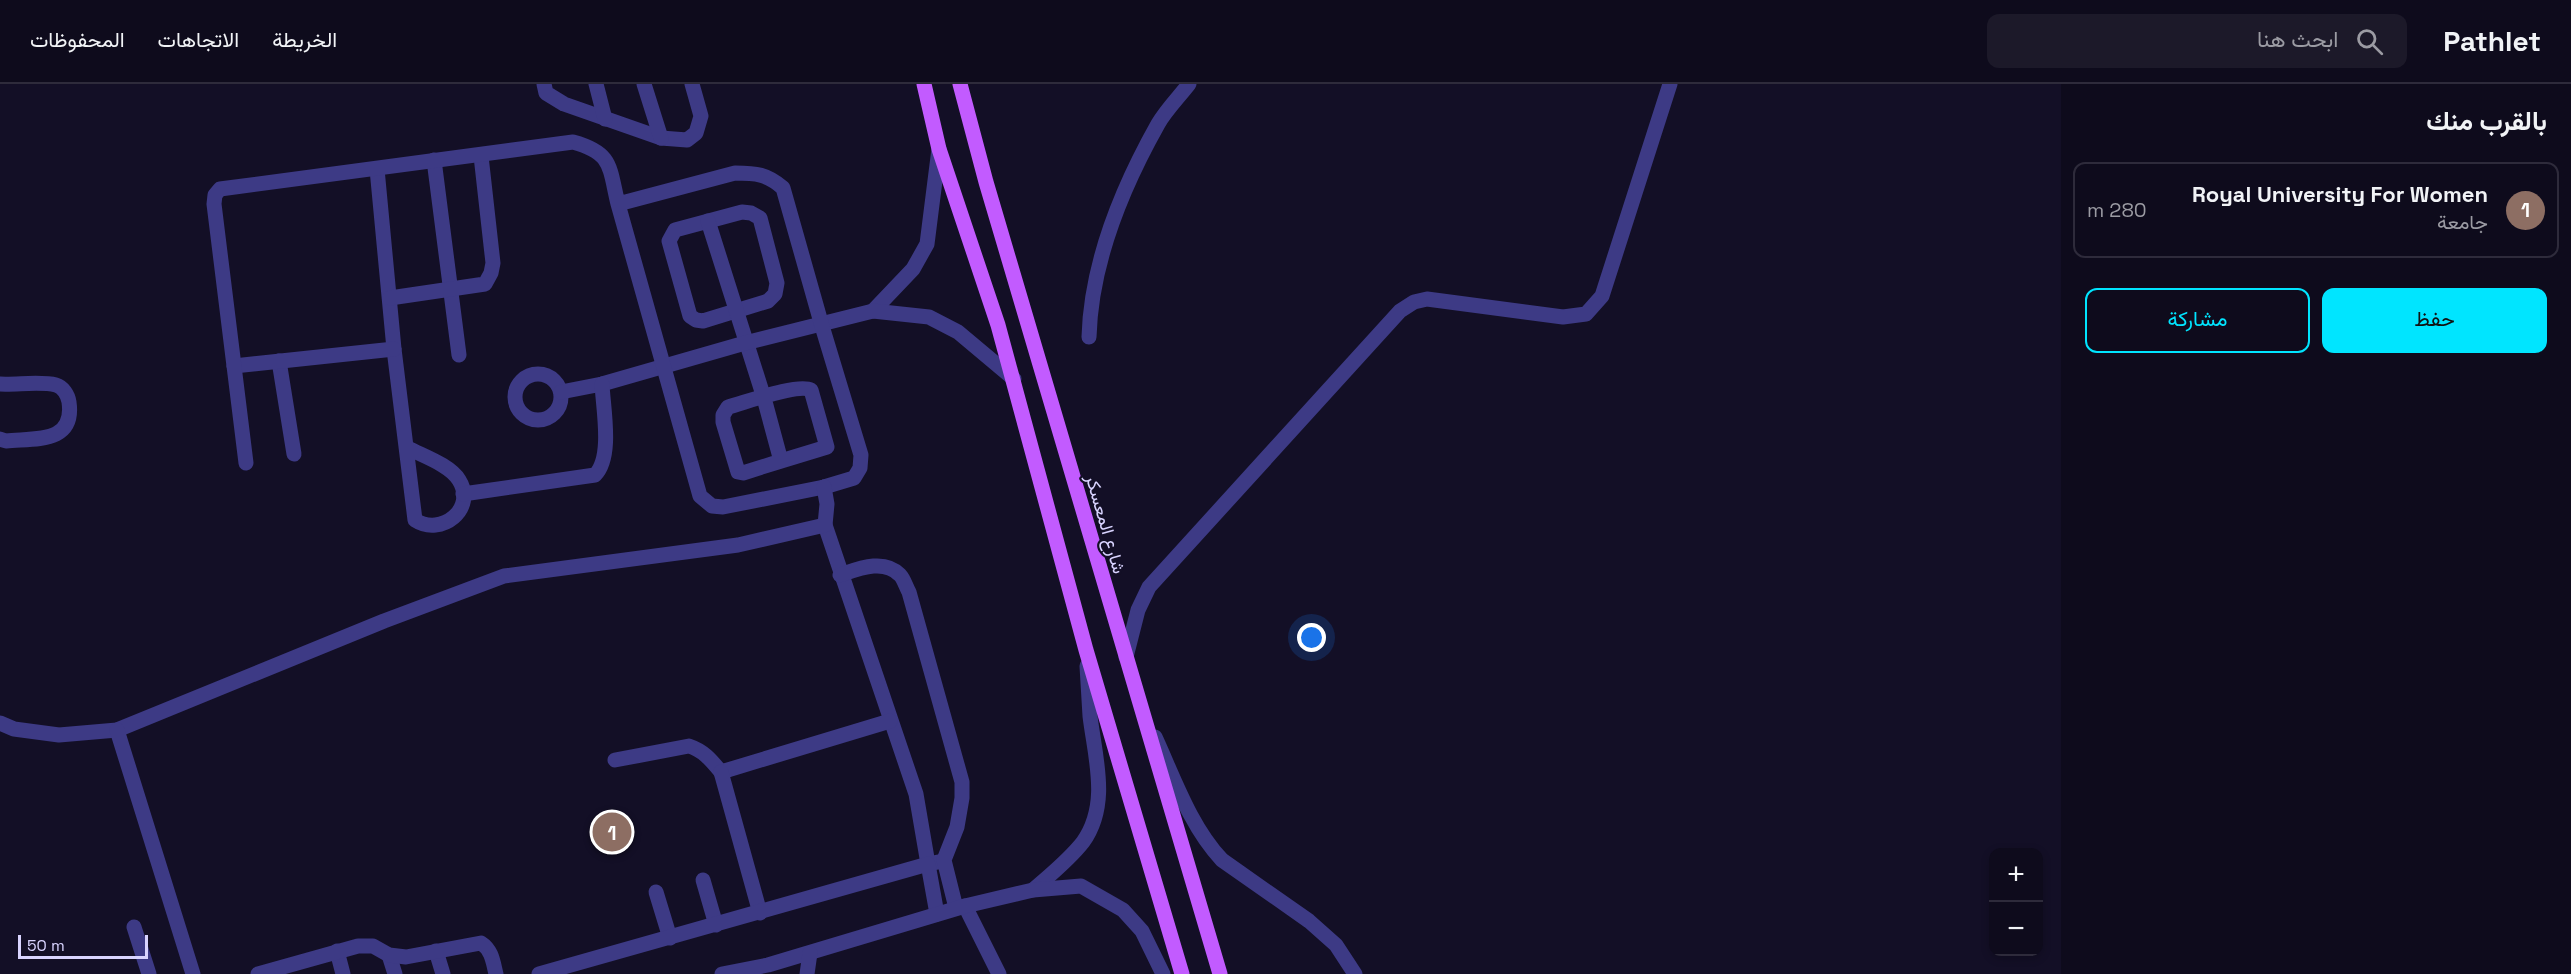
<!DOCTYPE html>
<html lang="ar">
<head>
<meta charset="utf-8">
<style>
	body { margin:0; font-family:"Space Grotesk",Vazirmatn,sans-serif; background:#1c1929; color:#f1f3f6; direction:rtl }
	.controls { position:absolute; right:18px; bottom:18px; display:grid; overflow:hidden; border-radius:12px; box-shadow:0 3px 9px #0003 }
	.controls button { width:54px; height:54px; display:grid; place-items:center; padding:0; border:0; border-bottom:2px solid #2e2b3b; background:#0e0b1c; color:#f1f3f6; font:30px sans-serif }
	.scale { position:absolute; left:18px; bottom:15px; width:130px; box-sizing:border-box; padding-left:6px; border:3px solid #d9d4ff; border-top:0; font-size:16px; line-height:21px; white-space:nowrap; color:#d9d4ff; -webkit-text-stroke:4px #130f26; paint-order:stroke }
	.you { position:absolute; left:1312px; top:554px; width:21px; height:21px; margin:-15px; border:4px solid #fff; border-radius:50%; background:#1a73e8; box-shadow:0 0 0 9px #1a73e833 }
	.badge { display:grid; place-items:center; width:39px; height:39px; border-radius:50%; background:#00e5ff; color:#fff; font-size:20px; font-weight:700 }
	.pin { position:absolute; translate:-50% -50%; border:3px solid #fff; box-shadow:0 2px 6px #0006 }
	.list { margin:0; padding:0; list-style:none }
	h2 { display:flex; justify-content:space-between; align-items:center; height:78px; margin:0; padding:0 24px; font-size:26px }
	h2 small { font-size:20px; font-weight:400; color:#9b9ba3 }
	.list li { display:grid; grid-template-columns:39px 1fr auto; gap:18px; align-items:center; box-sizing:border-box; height:96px; margin:0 12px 12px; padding:0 12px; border:2px solid #2e2b3b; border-radius:12px }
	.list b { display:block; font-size:22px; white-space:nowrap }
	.list p { margin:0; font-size:20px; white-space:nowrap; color:#9b9ba3 }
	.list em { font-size:20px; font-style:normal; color:#9b9ba3 }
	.actions { display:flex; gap:12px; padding:18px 24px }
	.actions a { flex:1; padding:14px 0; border:2px solid #00e5ff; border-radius:12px; text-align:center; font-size:21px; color:#00e5ff }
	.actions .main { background:#00e5ff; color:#111 }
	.icon { flex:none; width:33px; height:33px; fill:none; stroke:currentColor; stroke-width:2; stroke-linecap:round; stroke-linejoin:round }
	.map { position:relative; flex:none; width:2061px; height:890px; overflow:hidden; direction:ltr }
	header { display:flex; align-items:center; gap:36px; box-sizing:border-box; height:84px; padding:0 30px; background:#0e0b1c; border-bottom:2px solid #2e2b3b }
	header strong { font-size:28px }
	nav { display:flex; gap:33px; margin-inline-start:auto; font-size:21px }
	.search { width:420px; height:54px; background:#1c1929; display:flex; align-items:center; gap:15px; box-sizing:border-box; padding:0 21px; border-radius:12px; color:#9b9ba3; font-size:22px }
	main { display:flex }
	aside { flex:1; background:#0e0b1c }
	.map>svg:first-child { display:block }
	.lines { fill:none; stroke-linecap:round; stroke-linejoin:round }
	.minor { stroke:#3d3a85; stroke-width:15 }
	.major { stroke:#c25bff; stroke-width:15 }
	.labels { text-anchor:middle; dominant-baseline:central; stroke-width:4.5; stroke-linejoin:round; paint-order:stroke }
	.street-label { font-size:18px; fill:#d9d4ff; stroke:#130f26 }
</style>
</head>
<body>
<header>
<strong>Pathlet</strong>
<div class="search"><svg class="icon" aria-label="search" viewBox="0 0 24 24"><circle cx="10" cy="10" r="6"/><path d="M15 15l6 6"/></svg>ابحث هنا</div>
<nav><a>الخريطة</a><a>الاتجاهات</a><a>المحفوظات</a></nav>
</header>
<main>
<aside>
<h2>بالقرب منك<small></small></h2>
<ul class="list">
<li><span class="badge" style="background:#8d6e63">1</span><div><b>Royal University For Women</b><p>جامعة</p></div><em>280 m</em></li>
</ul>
<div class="actions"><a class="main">حفظ</a><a>مشاركة</a></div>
</aside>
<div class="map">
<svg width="2061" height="890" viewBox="0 0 2061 890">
	<rect width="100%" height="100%" fill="#130f26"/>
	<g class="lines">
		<g class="minor">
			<path d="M544,0L546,9L564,20L661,54L687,56L696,49L701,32L692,0"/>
			<path d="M596,0L605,35"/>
			<path d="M644,0L661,54"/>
			<path d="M434,76L459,271"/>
			<path d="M377,85L394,265L415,436C441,453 477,425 459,396C450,381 423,372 408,364"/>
			<path d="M742,128L751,129L760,134L777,199L775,210L768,217L703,237L696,236L690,232L669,157L675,146Z"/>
			<path d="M708,137L764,314L781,377L743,389L738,388L723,338V331L728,323C744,319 798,299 811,306L827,363L781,377"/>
			<path d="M390,214L485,200L491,189L493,179L481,72"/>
			<path d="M873,227L913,185L927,160L939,65"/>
			<path d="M1089,253C1091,180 1122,104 1158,40C1166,26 1179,13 1189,0"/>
			<path d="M279,277L294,370"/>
			<path d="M234,282L394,265"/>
			<circle cx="538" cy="313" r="23"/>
			<path d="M0,300C16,301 41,297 56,301C63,303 68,311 69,318C75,360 35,354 6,357L0,355"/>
			<path d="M561,308L602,300L745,259L873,227L929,233L958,248L1014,295"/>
			<path d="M246,379L214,120L215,111L220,105L573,58C613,69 609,83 618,120L700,412L712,422L723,423L824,403L854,394L860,384L861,371L822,242L783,104C767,90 756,89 735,89L618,120"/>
			<path d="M463,410L595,391C613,373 603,324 602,300"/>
			<path d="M825,441L916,710L928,780L938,778"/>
			<path d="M840,491C858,485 884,474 900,491C904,495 906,503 909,508L962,698V714L957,743L944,776L956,824"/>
			<path d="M1126,573L1138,526L1149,503L1400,227L1414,218L1427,215L1563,233L1586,230L1602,212L1670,0"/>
			<path d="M0,639L14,645L59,651L117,646L384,537L504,492L738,461L825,441L827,420L824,403"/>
			<path d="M117,646L193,890"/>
			<path d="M1155,653C1174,694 1190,742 1222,776L1309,837L1336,861L1355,890"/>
			<path d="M615,676L689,662C704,667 711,676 721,688L890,637"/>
			<path d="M721,688L760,829"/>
			<path d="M703,796L716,841"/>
			<path d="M1033,806C1050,791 1069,776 1083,758C1110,720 1095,674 1090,632C1089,616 1088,599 1087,582"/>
			<path d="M656,808L670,854"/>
			<path d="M965,822L999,890"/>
			<path d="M134,843L149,890"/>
			<path d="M337,867L343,890"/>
			<path d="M436,867L443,890"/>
			<path d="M389,871L395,890"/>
			<path d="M258,890L358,862H373L389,871L406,873L481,859C492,866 493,878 496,890"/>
			<path d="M539,890L928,780L937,830"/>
			<path d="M722,890L768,881L965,822L1033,806L1081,802L1123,826L1142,847L1163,890"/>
			<path d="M807,890L810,869"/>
		</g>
		<g class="major">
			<path d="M924,0L939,65L998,241L1086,566L1182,890"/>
			<path d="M960,0L986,98L1220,890"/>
		</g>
	</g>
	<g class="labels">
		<g class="street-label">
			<text transform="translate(1106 440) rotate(74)">شارع المعسكر</text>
		</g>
	</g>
</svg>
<div class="controls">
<button>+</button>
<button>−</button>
</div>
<div class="scale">50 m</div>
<div class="you"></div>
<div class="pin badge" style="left:612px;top:748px;background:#8d6e63">1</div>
</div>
</main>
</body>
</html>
